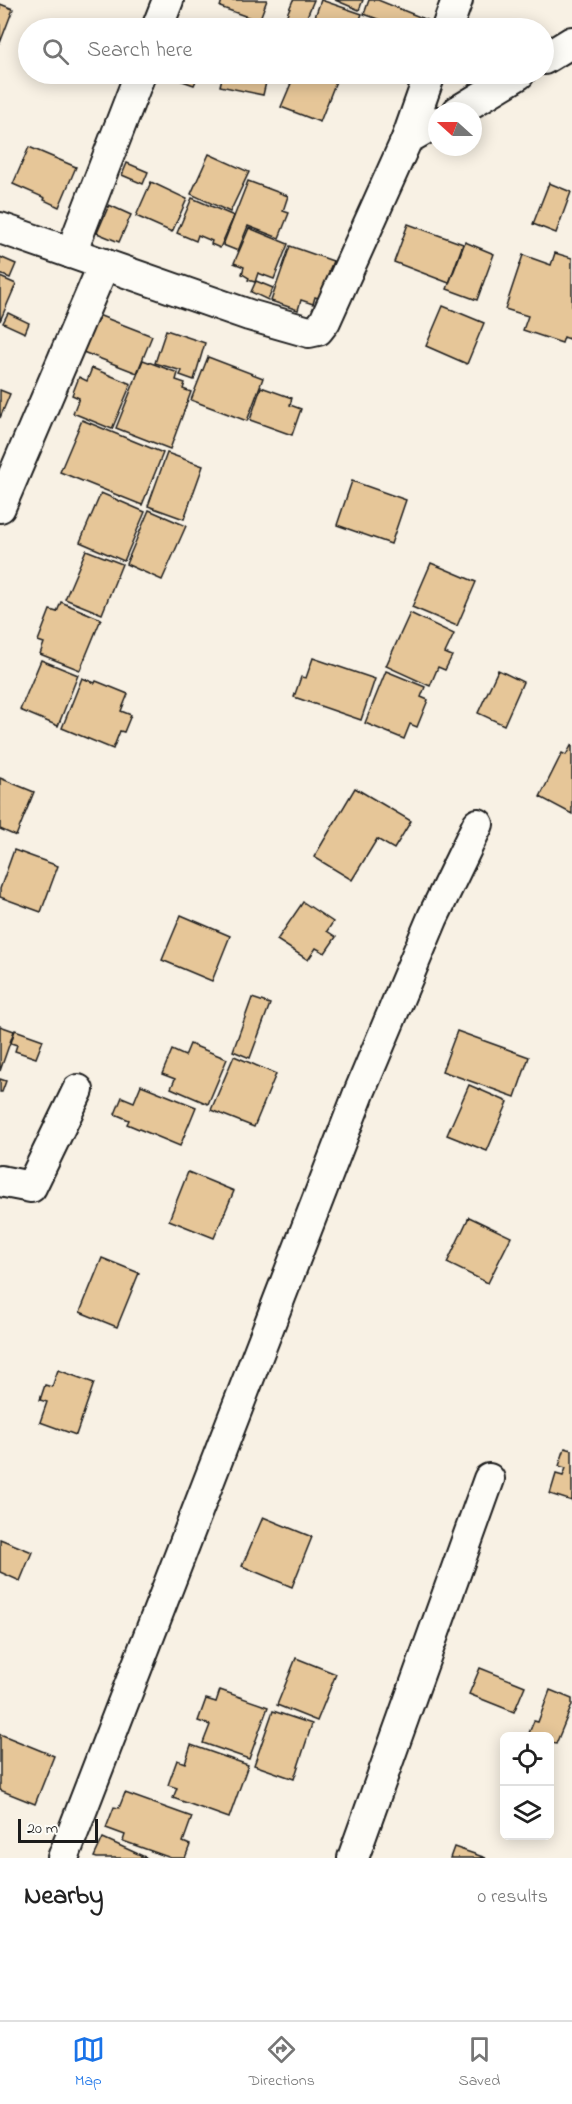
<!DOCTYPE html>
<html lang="en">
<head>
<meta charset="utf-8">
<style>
	body { margin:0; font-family:"Indie Flower",sans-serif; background:#f6f6f6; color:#222 }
	.controls { position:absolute; right:18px; bottom:18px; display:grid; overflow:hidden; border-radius:9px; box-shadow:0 3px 15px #0003 }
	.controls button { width:54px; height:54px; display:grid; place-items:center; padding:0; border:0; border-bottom:2px solid #e0e0e0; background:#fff; color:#222; font:30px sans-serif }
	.compass { position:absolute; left:428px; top:102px; width:54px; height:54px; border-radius:50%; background:#fff; box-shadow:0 3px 15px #0003; rotate:291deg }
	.scale { position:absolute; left:18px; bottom:15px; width:80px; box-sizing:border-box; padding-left:6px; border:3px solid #1c1c1c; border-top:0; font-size:16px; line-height:21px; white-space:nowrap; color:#1c1c1c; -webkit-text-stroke:4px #fdfcf7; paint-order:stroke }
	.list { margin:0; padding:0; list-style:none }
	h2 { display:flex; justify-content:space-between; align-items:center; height:78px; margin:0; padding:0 24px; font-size:26px }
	h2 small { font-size:20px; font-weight:400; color:#767676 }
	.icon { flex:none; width:33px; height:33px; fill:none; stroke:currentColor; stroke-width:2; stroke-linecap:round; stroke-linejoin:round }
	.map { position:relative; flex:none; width:572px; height:1858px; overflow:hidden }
	.search { position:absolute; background:#fff; box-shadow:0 3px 15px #0003; left:18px; right:18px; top:18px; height:66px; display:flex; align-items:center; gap:15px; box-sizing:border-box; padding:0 21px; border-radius:33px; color:#767676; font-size:22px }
	.sheet { height:162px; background:#fff }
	nav { display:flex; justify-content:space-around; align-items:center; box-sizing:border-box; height:84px; border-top:2px solid #e0e0e0; background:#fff; font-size:16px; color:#767676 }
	nav a { display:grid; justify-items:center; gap:3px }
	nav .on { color:#1a73e8 }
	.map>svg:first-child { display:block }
	.building { fill:#e6c698; stroke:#1c1c1c; stroke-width:1.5 }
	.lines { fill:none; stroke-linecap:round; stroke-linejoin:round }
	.street-casing { stroke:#1c1c1c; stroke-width:34 }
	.street { stroke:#fdfcf7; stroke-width:30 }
</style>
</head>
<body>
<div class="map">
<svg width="572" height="1858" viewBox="0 0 572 1858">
	<rect width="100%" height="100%" fill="#f8f1e4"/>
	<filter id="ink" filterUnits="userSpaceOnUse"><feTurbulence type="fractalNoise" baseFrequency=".0167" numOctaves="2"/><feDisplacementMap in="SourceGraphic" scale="12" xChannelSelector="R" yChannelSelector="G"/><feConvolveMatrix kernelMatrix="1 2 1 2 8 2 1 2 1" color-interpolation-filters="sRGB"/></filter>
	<g filter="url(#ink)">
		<g class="building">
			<path d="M222,0H267L259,21L220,7Z"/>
			<path d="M293,0H314L302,28H293L283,24Z"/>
			<path d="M321,0L362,14L360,19L370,22L368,28H311Z"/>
			<path d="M335,0H363L359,10Z"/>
			<path d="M369,0H378L432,22L429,28H402L364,14Z"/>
			<path d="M0,4L13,9L0,43Z"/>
			<path d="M176,74H199L194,85L174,78Z"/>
			<path d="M223,74H268L263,95L220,86Z"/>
			<path d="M295,74H332L338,76L320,122L281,107Z"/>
			<path d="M29,147L76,167L59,207L44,200L45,198L13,184Z"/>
			<path d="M209,154L249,172L230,212L191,194Z"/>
			<path d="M127,163L148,172L143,184L122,175Z"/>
			<path d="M248,181L288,196L283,211L289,213L279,238L248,226L238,251L223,245Z"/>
			<path d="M151,182L187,199L172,232L136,216Z"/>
			<path d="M549,183L571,192L556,233L533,224Z"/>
			<path d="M192,198L234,216L220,248L211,244L212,241L198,235L196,241L177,233Z"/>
			<path d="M109,205L131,215L119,242L97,233Z"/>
			<path d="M408,224L463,244L449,283L394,262Z"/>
			<path d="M249,228L288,244L274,279L258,273L255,282L248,280L249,278L242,274L244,267L234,263Z"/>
			<path d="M465,242L494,254L477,300L447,289Z"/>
			<path d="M290,246L333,261L329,271L333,273L324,300L315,297L313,304L301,300L298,310L271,301Z"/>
			<path d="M555,253L572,258V340L564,337L562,343L523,330L528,316L505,309L523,255L551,265Z"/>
			<path d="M0,257L16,264L10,278L0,274Z"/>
			<path d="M0,277L16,284L0,321Z"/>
			<path d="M256,281L273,288L268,300L251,292Z"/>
			<path d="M443,306L484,323L467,364L426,346Z"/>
			<path d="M8,313L29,323L25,333L3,323Z"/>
			<path d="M98,315L152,336L137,373L83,352Z"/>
			<path d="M166,330L205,343L194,380L180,375L182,371L155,363Z"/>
			<path d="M208,357L263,378L247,421L191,400Z"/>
			<path d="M143,360L178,373L176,380L185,383L183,389L191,392L170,449L116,428Z"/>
			<path d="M92,368L131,384L112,429L73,413L79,398L72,395L79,377L87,381Z"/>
			<path d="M261,387L292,398L290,405L301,409L292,435L250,420Z"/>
			<path d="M0,390L10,394L0,418Z"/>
			<path d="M82,420L163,453L142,505L60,472Z"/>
			<path d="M167,453L203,466L184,519L148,506Z"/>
			<path d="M352,481L406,500L391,544L337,525Z"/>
			<path d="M101,493L145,512L124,561L80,542Z"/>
			<path d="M149,510L186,526L162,580L126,564Z"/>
			<path d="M86,550L122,564L102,614L65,599Z"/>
			<path d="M431,563L476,582L457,626L412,607Z"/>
			<path d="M61,602L101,619L80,670L40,654L44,643L38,641L50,610L57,612Z"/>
			<path d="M410,613L454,634L445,653L452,656L445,670L438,667L430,686L386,666Z"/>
			<path d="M313,658L375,679L361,720L294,697L301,677L306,678Z"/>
			<path d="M41,660L78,675L58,726L20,710Z"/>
			<path d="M498,670L523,682L504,725L478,713Z"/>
			<path d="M386,671L425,687L421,697L428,700L417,727L410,724L404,739L365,723Z"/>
			<path d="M82,678L95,683L96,681L128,694L121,711L131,715L124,732L120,731L113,749L62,728Z"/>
			<path d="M572,744V814L540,797L562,753L566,755Z"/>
			<path d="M0,778L34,792L16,836L0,829Z"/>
			<path d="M355,788L411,821L394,849L377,839L352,880L314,857Z"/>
			<path d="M14,850L58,866L41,912L0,897V889Z"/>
			<path d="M303,902L333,922L327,931L336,937L325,953L316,948L308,960L277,940Z"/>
			<path d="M181,915L230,936L212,981L162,960Z"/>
			<path d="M252,998L270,1004L250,1058L233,1051Z"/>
			<path d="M0,1026L14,1031L0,1071Z"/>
			<path d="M15,1030L43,1040L36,1058L15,1051L17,1045L11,1043Z"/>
			<path d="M457,1031L529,1057L515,1097L442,1071Z"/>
			<path d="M190,1044L227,1059L208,1104L171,1088L175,1079L162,1074L172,1050L185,1056Z"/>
			<path d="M234,1056L276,1074L254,1127L211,1110Z"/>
			<path d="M0,1079L6,1081L2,1092H0Z"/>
			<path d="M141,1085L196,1107L180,1146L127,1124L129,1120L115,1114L122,1097L134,1102Z"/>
			<path d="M469,1085L508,1102L487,1151L447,1135Z"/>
			<path d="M188,1172L234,1191L214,1238L169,1220Z"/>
			<path d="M469,1217L511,1237L488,1283L447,1263Z"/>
			<path d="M102,1258L139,1273L117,1327L80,1312Z"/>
			<path d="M58,1370L94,1383L76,1435L40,1422L47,1402L40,1400L45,1385L52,1387Z"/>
			<path d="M565,1448L572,1450V1501L550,1494L556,1474L563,1476L566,1468L559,1466Z"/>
			<path d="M263,1517L312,1537L292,1587L242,1566Z"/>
			<path d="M0,1539L32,1552L20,1581L0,1572Z"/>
			<path d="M296,1658L336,1674L317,1721L277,1705Z"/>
			<path d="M480,1668L525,1686L514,1712L469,1694Z"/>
			<path d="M220,1690L268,1707L249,1759L203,1743L210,1725L198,1721L206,1699L216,1702Z"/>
			<path d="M550,1690L572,1699V1705L556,1744L550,1741V1736H538L529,1733L534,1721L538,1722Z"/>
			<path d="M273,1711L312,1724L294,1779L254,1765Z"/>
			<path d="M0,1734L54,1756L35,1804L0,1790Z"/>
			<path d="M191,1745L248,1765L229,1818L173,1798L177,1788L168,1785L177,1760L185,1763Z"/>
			<path d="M125,1793L192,1817L183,1842L190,1845L185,1858H171L123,1841L125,1835L106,1828L114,1807L119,1808Z"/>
			<path d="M103,1838L147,1858H97L94,1857Z"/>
			<path d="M454,1847L486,1858H450Z"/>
		</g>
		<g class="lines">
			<g class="street-casing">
				<g id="street">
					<path d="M157,28L168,0"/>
					<path d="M447,28L457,0"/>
					<path d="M544,59L572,42"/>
					<path d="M458,111L519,74"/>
					<path d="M407,139L430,74"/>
					<path d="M0,228L249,315L309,332L318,330L325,321L407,139L437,122"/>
					<path d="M71,253L140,74"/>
					<path d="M0,507L104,264"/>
					<path d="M0,1181L31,1187L78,1090"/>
					<path d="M63,1858L359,1093L433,917L478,824"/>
					<path d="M353,1858L489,1479"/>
				</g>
			</g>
			<use href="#street" class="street"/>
		</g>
	</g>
</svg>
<div class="controls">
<button><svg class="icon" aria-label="locate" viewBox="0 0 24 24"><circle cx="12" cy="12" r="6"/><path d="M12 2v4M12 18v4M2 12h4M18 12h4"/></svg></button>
<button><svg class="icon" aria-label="layers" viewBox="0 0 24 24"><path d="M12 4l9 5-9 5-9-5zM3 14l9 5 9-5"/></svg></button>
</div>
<svg class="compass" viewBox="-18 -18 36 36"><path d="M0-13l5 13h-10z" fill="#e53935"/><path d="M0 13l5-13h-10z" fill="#767676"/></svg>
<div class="scale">20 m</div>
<div class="search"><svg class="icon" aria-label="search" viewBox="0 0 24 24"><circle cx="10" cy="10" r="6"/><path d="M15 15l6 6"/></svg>Search here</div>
</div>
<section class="sheet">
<h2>Nearby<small>0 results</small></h2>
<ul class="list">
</ul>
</section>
<nav>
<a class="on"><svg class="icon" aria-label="map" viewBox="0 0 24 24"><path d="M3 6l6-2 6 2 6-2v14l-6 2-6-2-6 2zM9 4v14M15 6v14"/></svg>Map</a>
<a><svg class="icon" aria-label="directions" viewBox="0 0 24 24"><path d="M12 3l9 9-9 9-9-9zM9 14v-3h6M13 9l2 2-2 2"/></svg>Directions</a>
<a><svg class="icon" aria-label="saved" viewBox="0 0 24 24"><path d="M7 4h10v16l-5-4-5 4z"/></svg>Saved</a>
</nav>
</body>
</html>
